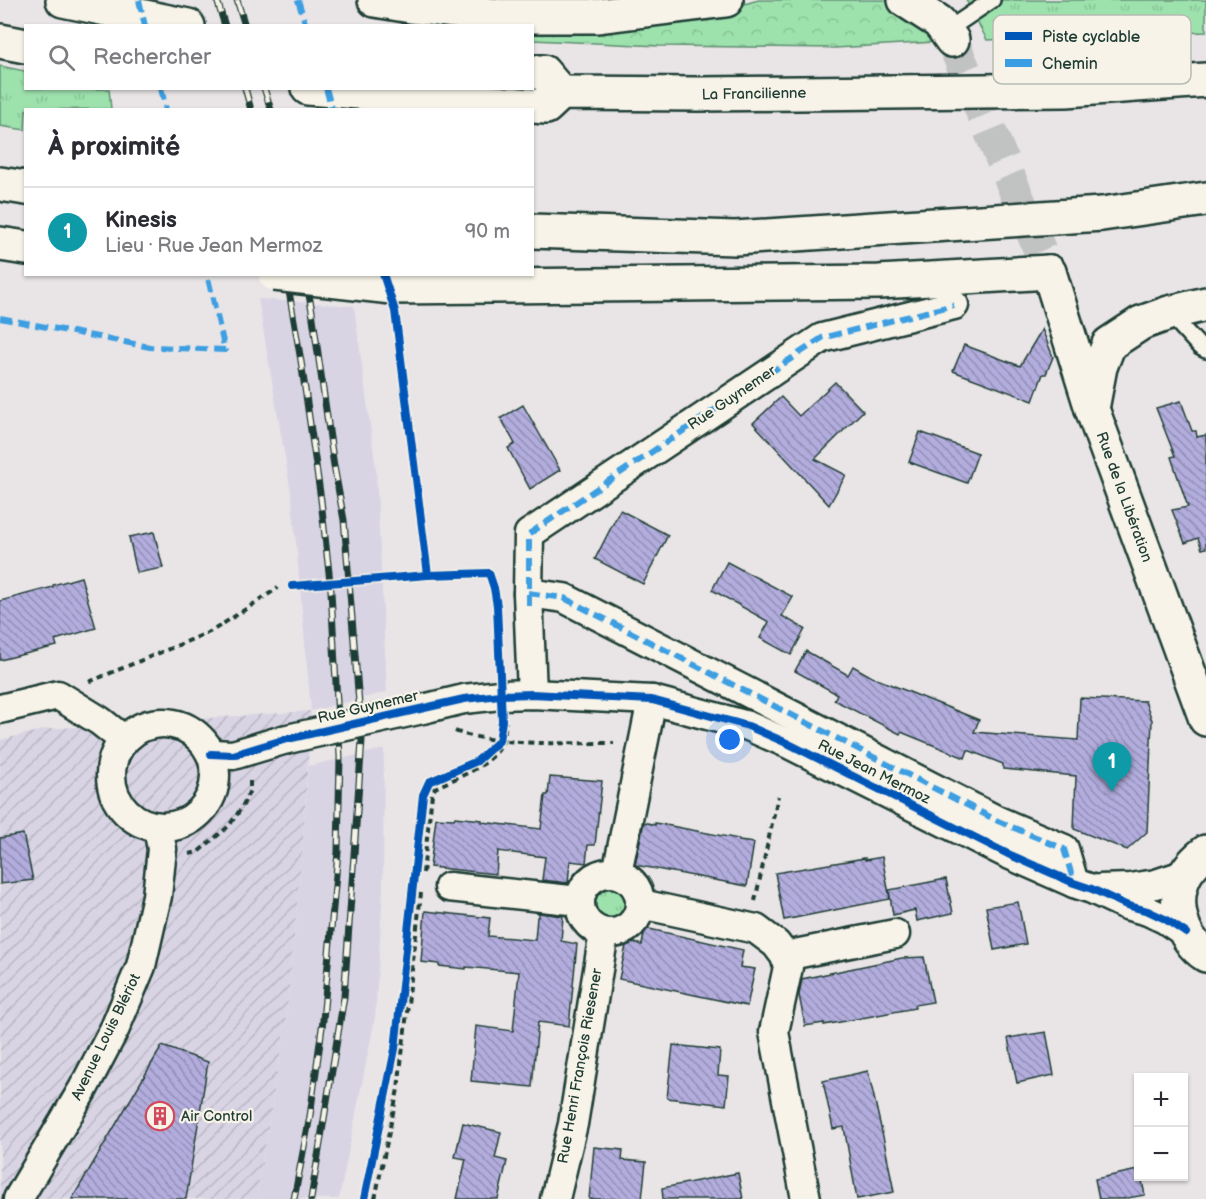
<!DOCTYPE html>
<html lang="fr">
<head>
<meta charset="utf-8">
<style>
	body { margin:0; font-family:"Balsamiq Sans",sans-serif; background:#f2f2f3; color:#2b2b33 }
	.controls { position:absolute; right:18px; bottom:18px; display:grid; overflow:hidden; border-radius:0px; box-shadow:0 2px 4px #0004 }
	.controls button { width:54px; height:54px; display:grid; place-items:center; padding:0; border:0; border-bottom:2px solid #e1e1e2; background:#fff; color:#2b2b33; font:30px sans-serif }
	.you { position:absolute; left:730px; top:740px; width:21px; height:21px; margin:-15px; border:4px solid #fff; border-radius:50%; background:#1a73e8; box-shadow:0 0 0 9px #1a73e833 }
	.badge { display:grid; place-items:center; width:39px; height:39px; border-radius:50%; background:#d1495b; color:#fff; font-size:20px; font-weight:700 }
	.pin { position:absolute; translate:-50% -50px; filter:drop-shadow(0 2px 3px #0008) }
	.pin::after { content:''; position:absolute; top:32px; width:21px; height:18px; background:inherit; clip-path:polygon(0 0,100% 0,50% 100%) }
	.list { margin:0; padding:0; list-style:none }
	h2 { display:flex; justify-content:space-between; align-items:center; height:78px; margin:0; padding:0 24px; font-size:26px }
	h2 small { font-size:20px; font-weight:400; color:#7c7c81 }
	.list li { display:grid; grid-template-columns:39px 1fr auto; gap:18px; align-items:center; box-sizing:border-box; height:90px; padding:0 24px; border-top:2px solid #e1e1e2 }
	.list b { display:block; font-size:22px; white-space:nowrap }
	.list p { margin:0; font-size:20px; white-space:nowrap; color:#7c7c81 }
	.list em { font-size:20px; font-style:normal; color:#7c7c81 }
	.icon { flex:none; width:33px; height:33px; fill:none; stroke:currentColor; stroke-width:2; stroke-linecap:round; stroke-linejoin:round }
	.map { position:relative; flex:none; width:1206px; height:1199px; overflow:hidden }
	.search { position:absolute; background:#fff; box-shadow:0 2px 4px #0004; left:24px; top:24px; width:510px; height:66px; display:flex; align-items:center; gap:15px; box-sizing:border-box; padding:0 21px; border-radius:0px; color:#7c7c81; font-size:22px }
	.panel { position:absolute; background:#fff; box-shadow:0 2px 4px #0004; left:24px; top:108px; width:510px; height:168px; border-radius:0px }
	.map>svg:first-child { display:block }
	.built { fill:#d9d4e4 }
	.industrial { fill:url(#industrial-furrows) }
	.grass { fill:url(#grass-tufts); stroke:#5e8f70; stroke-width:1.5 }
	.forest { fill:url(#forest-crowns); stroke:#5e8f70; stroke-width:1.5 }
	.building { fill:url(#building-back-hatch); stroke:#1f3d34; stroke-width:1.5 }
	.lines { fill:none; stroke-linecap:round; stroke-linejoin:round }
	.primary-tunnel { stroke:#c1c3c2; stroke-width:33; stroke-dasharray:33 16; stroke-linecap:butt }
	.lane-casing { stroke:#1f3d34; stroke-width:20 }
	.street-casing { stroke:#1f3d34; stroke-width:33 }
	.primary-casing { stroke:#1f3d34; stroke-width:38 }
	.highway-casing { stroke:#1f3d34; stroke-width:38 }
	.path { stroke:#1f3d34; stroke-width:4; stroke-dasharray:6 4.5; stroke-linecap:butt }
	.lane { stroke:#f7f3e8; stroke-width:15 }
	.street { stroke:#f7f3e8; stroke-width:28 }
	.primary { stroke:#f7f3e8; stroke-width:33 }
	.highway { stroke:#f7f3e8; stroke-width:33 }
	.rail-casing { stroke:#1f3d34; stroke-width:7 }
	.rail { stroke:#f7f3e8; stroke-width:4.5; stroke-dasharray:14; stroke-linecap:butt }
	.street-bridge-casing { stroke:#1f3d34; stroke-width:33; stroke-linecap:butt }
	.highway-bridge-casing { stroke:#1f3d34; stroke-width:38; stroke-linecap:butt }
	.street-bridge { stroke:#f7f3e8; stroke-width:28 }
	.highway-bridge { stroke:#f7f3e8; stroke-width:33 }
	.quiet { stroke:#3c9ee2; stroke-width:6; stroke-dasharray:12 6; stroke-linecap:butt }
	.cycleway-casing { stroke:#f7f3e8; stroke-width:11 }
	.cycleway { stroke:#0057b8; stroke-width:8 }
	.labels { text-anchor:middle; dominant-baseline:central; stroke-width:4.5; stroke-linejoin:round; paint-order:stroke }
	.street-label { font-size:15px; fill:#1f3d34; stroke:#f7f3e8 }
	.poi-label { font-size:15px; fill:#1f3d34; stroke:#f7f3e8; text-anchor:start }
	.key { fill:#f7f3e8; stroke:#b6bcb2; stroke-width:1.5 }
	.key-label { font-size:16px; fill:#1f3d34 }
</style>
</head>
<body>
<div class="map">
<svg width="1206" height="1199" viewBox="0 0 1206 1199">
	<defs>
		<pattern id="industrial-furrows" width="10" height="10" patternUnits="userSpaceOnUse" patternTransform="scale(1.5)"><rect width="10" height="10" fill="#d9d4e4"/><path d="M-1 1l2-2M0 10L10 0M9 11l2-2" fill="none" stroke="#bab7c4"/></pattern>
		<pattern id="grass-tufts" width="24" height="20" patternUnits="userSpaceOnUse" patternTransform="scale(1.5)"><rect width="24" height="20" fill="#9de1ad"/><path d="M3 7l-1-3M5 7V3M7 7l1-3M15 17l-1-3M17 17v-4M19 17l1-3" fill="none" stroke="#87c295"/></pattern>
		<pattern id="forest-crowns" width="20" height="18" patternUnits="userSpaceOnUse" patternTransform="scale(1.5)"><rect width="20" height="18" fill="#9de1ad"/><path d="M2 6a3 3 0 1 1 6 0M12 15a3 3 0 1 1 6 0" fill="none" stroke="#87c295"/></pattern>
		<pattern id="building-back-hatch" width="6" height="6" patternUnits="userSpaceOnUse" patternTransform="scale(1.5)"><rect width="6" height="6" fill="#b3adde"/><path d="M-1 5l2 2M0 0l6 6M5-1l2 2" fill="none" stroke="#918eb5"/></pattern>
	</defs>
	<rect width="100%" height="100%" fill="#e9e5e6"/>
	<filter id="ink" filterUnits="userSpaceOnUse"><feTurbulence type="fractalNoise" baseFrequency=".0167" numOctaves="2"/><feDisplacementMap in="SourceGraphic" scale="12" xChannelSelector="R" yChannelSelector="G"/><feConvolveMatrix kernelMatrix="1 2 1 2 8 2 1 2 1" color-interpolation-filters="sRGB"/></filter>
	<g filter="url(#ink)">
		<g class="built">
			<path d="M258,299L354,306L376,469L387,692L311,711L292,499Z"/>
			<path d="M384,749L383,890L375,1018L339,1199H256L286,1020L303,842L308,766Z"/>
		</g>
		<path class="industrial" d="M311,711L303,842L286,1020L256,1199H0V740L46,729Z"/>
		<g class="grass">
			<path d="M966,0H1206V32L987,40Z"/>
			<path d="M0,66L25,71L26,88L109,89L111,109L26,110L25,130L0,126Z"/>
			<circle cx="610" cy="903" r="17"/>
		</g>
		<path class="forest" d="M758,0H901L930,12L935,42L835,48L659,46L533,40L532,26L718,12Z"/>
		<g class="building">
			<path d="M1042,329L1053,357L1046,374H1043L1033,401L953,371L964,345L1020,366Z"/>
			<path d="M835,382L863,411L815,459L846,475L829,505L753,423L781,397L799,416Z"/>
			<path d="M1181,401L1192,431H1196L1197,437L1206,435V548L1202,549L1198,538L1185,543L1172,510L1188,507L1171,457L1175,456L1156,408Z"/>
			<path d="M523,405L560,470L530,489L508,448L515,444L501,418Z"/>
			<path d="M920,432L978,453L967,483L909,462Z"/>
			<path d="M620,510L668,535L643,584L595,559Z"/>
			<path d="M154,532L163,568L137,573L129,537Z"/>
			<path d="M727,562L793,597L782,616L805,629L791,655L760,638L769,622L712,590Z"/>
			<path d="M81,577L96,628L55,640L57,646L0,660V601L53,587V585Z"/>
			<path d="M806,651L848,675L853,666L872,677L979,720L974,732L1078,740L1080,698L1145,701L1152,720L1147,832L1127,850L1074,829L1076,776L1003,769V764L968,750L965,758L901,732L900,734L834,700L837,694L795,671Z"/>
			<path d="M550,777L602,781L595,845H588L586,863L570,861L568,883L542,880L545,857L498,851L496,874L430,867L436,818L454,819L455,817L482,820V822L541,829L545,795H548Z"/>
			<path d="M644,822L655,825V823L739,839V841L754,843L747,886L635,865Z"/>
			<path d="M23,834L33,880L0,884V838Z"/>
			<path d="M882,857L890,899L784,920L775,873L865,858V860Z"/>
			<path d="M946,879L953,913L917,921L915,910L893,915L889,890Z"/>
			<path d="M1018,902L1026,944L994,950L986,907Z"/>
			<path d="M425,911L490,918L488,936L535,940L537,917H538L539,913L563,916L561,941L577,944L569,1026L538,1022L532,1087L471,1081L476,1026L513,1031L519,972L466,967V969L439,966V964L421,962Z"/>
			<path d="M645,928L743,950L740,967L755,969L747,1006L619,979L627,941L642,945Z"/>
			<path d="M924,957L933,1002L914,1005L915,1008L851,1020L824,1025V1023L805,1026L799,995L802,979L902,958Z"/>
			<path d="M1046,1032L1054,1075L1017,1083L1008,1038Z"/>
			<path d="M673,1045L720,1050L718,1075L729,1076L726,1105L667,1098Z"/>
			<path d="M162,1046L208,1062L186,1199H72Z"/>
			<path d="M868,1071L884,1141L894,1192L857,1199L844,1127L833,1129L823,1081Z"/>
			<path d="M463,1123L501,1132L495,1158L507,1161L498,1199H457L466,1159L455,1157Z"/>
			<path d="M594,1147L623,1150L622,1160L646,1162L642,1199H589Z"/>
			<path d="M1138,1170V1176H1141L1145,1195L1122,1199H1099L1095,1179Z"/>
			<path d="M738,1173L743,1199H663L662,1188Z"/>
		</g>
		<g class="lines">
			<path class="primary-tunnel" d="M952,40L1049,272"/>
			<g class="lane-casing">
				<g id="lane">
					<path d="M946,31L992,0"/>
					<path d="M1169,313L1200,347L1206,350"/>
				</g>
			</g>
			<g class="street-casing">
				<g id="street">
					<path d="M528,593L564,598L998,821L1064,849L1074,883"/>
					<path d="M532,694L528,593L529,534L822,338L954,305"/>
					<path d="M427,708L464,699L500,695L532,694L652,700L748,726L789,744L1008,854L1074,883L1092,889L1126,905L1148,911L1165,919L1186,933"/>
					<path d="M0,709L58,695L100,721L124,740"/>
					<circle cx="163" cy="775" r="52"/>
					<path d="M211,754L233,755L283,740"/>
					<circle cx="610" cy="903" r="30"/>
					<path d="M617,873L652,700"/>
					<path d="M449,887L579,901"/>
					<path d="M1100,889L1130,888L1156,884L1186,874"/>
					<path d="M641,904L756,929L776,944L785,956L788,967L774,1032L806,1199"/>
					<path d="M785,956L895,934"/>
					<path d="M18,1199L83,1089L115,1028L141,966L157,896L162,849L158,828"/>
					<path d="M555,1199L573,1124L604,933"/>
				</g>
			</g>
			<g class="primary-casing">
				<g id="primary">
					<path d="M905,0L939,22L952,40"/>
					<path d="M1049,272L1092,409L1206,719"/>
					<path d="M1206,852C1198,858 1191,865 1186,873C1171,900 1180,938 1206,955"/>
				</g>
			</g>
			<g class="highway-casing">
				<g id="highway">
					<path d="M63,0L188,26"/>
					<path d="M375,0L411,6L499,16H598L726,0"/>
					<path d="M0,41L26,46"/>
					<path d="M532,72H543L561,93"/>
					<path d="M308,88L546,107L561,93L700,94L1066,90L1206,80"/>
					<path d="M0,184L26,188"/>
					<path d="M532,231L735,238L1102,214L1206,199"/>
					<path d="M0,244L26,248"/>
					<path d="M392,287L879,282L1049,272"/>
					<path d="M1092,409L1100,367L1109,344L1141,323L1169,313L1206,304"/>
				</g>
			</g>
			<g class="path">
				<path d="M89,682L212,631L278,588"/>
				<path d="M455,731C464,735 473,736 482,738C526,745 570,743 614,743"/>
				<path d="M189,854L198,852L229,826L242,807L250,790V779"/>
				<path d="M423,873L432,794L435,788C457,777 495,765 503,741C505,735 505,728 506,722"/>
				<path d="M755,901L778,796"/>
				<path d="M375,1199L398,1089L421,893"/>
			</g>
			<use href="#lane" class="lane"/>
			<use href="#street" class="street"/>
			<use href="#primary" class="primary"/>
			<use href="#highway" class="highway"/>
			<g class="rail-casing">
				<g id="rail">
					<path d="M217,0L225,26"/>
					<path d="M237,0L245,26"/>
					<path d="M245,88L251,110"/>
					<path d="M264,88L271,110"/>
					<path d="M286,274L301,361L321,500L331,591L340,757L338,852L323,1020L310,1116L294,1199"/>
					<path d="M305,274L312,311L334,466L344,520L362,740L344,997L311,1199"/>
				</g>
			</g>
			<use href="#rail" class="rail"/>
			<g class="street-bridge-casing">
				<path id="street-bridge" d="M283,740L427,708"/>
			</g>
			<g class="highway-bridge-casing">
				<path id="highway-bridge" d="M275,274L392,287"/>
			</g>
			<use href="#street-bridge" class="street-bridge"/>
			<use href="#highway-bridge" class="highway-bridge"/>
			<g class="quiet">
				<path d="M139,0L145,26"/>
				<path d="M298,0L306,26"/>
				<path d="M161,88L166,110"/>
				<path d="M326,88L332,110"/>
				<path d="M0,318L150,347L225,350L207,274"/>
				<path d="M528,593L564,598L998,821L1064,849L1074,883"/>
				<path d="M529,606V534L822,338L954,305"/>
			</g>
			<g class="cycleway-casing">
				<g id="cycleway">
					<path d="M383,274L395,311L428,575"/>
					<path d="M292,586L428,575L489,573L494,588L497,606L502,721L499,741L477,761L429,782L423,795L395,1049L364,1199"/>
					<path d="M211,754L233,755L283,740L464,699L500,695L532,694L652,700L748,726L789,744L1008,854L1074,883L1092,889L1126,905L1148,911L1165,919L1186,933"/>
				</g>
			</g>
			<use href="#cycleway" class="cycleway"/>
		</g>
	</g>
	<defs>
		<g id="building-ring" transform="scale(1.5)"><circle r="9.5" fill="#f7f3e8" stroke="#d1495b" stroke-width="1.5"/><path d="M-4-6H4V6H1V3H-1V6H-4ZM-2.5-4.3h1.7v1.8h-1.7ZM.8-4.3h1.7v1.8H.8ZM-2.5-1h1.7V.8h-1.7ZM.8-1h1.7V.8H.8Z" fill="#d1495b"/></g>
	</defs>
	<g fill-rule="evenodd">
		<use href="#building-ring" x="160" y="1116"/>
	</g>
	<g class="labels">
		<g class="street-label">
			<text transform="translate(754 94) rotate(-1)">La Francilienne</text>
			<text transform="translate(732 398) rotate(-34)">Rue Guynemer</text>
			<text transform="translate(1124 497) rotate(70)">Rue de la Libération</text>
			<text transform="translate(368 707) rotate(-13)">Rue Guynemer</text>
			<text transform="translate(874 772) rotate(27)">Rue Jean Mermoz</text>
			<text transform="translate(106 1037) rotate(-64)">Avenue Louis Blériot</text>
			<text transform="translate(580 1066) rotate(-80)">Rue Henri François Riesener</text>
		</g>
		<g class="poi-label">
			<text x="181" y="1116">Air Control</text>
		</g>
	</g>
	<rect x="993" y="15" width="198" height="69" rx="9" class="key"/>
	<rect x="1005" y="32" width="27" height="8" fill="#0057b8"/>
	<rect x="1005" y="59" width="27" height="8" fill="#3c9ee2"/>
	<g class="key-label">
		<text x="1042" y="42">Piste cyclable</text>
		<text x="1042" y="69">Chemin</text>
	</g>
</svg>
<div class="controls">
<button>+</button>
<button>−</button>
</div>
<div class="you"></div>
<div class="pin badge" style="left:1112px;top:792px;background:#0f9aa8">1</div>
<div class="search"><svg class="icon" aria-label="search" viewBox="0 0 24 24"><circle cx="10" cy="10" r="6"/><path d="M15 15l6 6"/></svg>Rechercher</div>
<section class="panel">
<h2>À proximité<small></small></h2>
<ul class="list">
<li><span class="badge" style="background:#0f9aa8">1</span><div><b>Kinesis</b><p>Lieu · Rue Jean Mermoz</p></div><em>90 m</em></li>
</ul>
</section>
</div>
</body>
</html>
